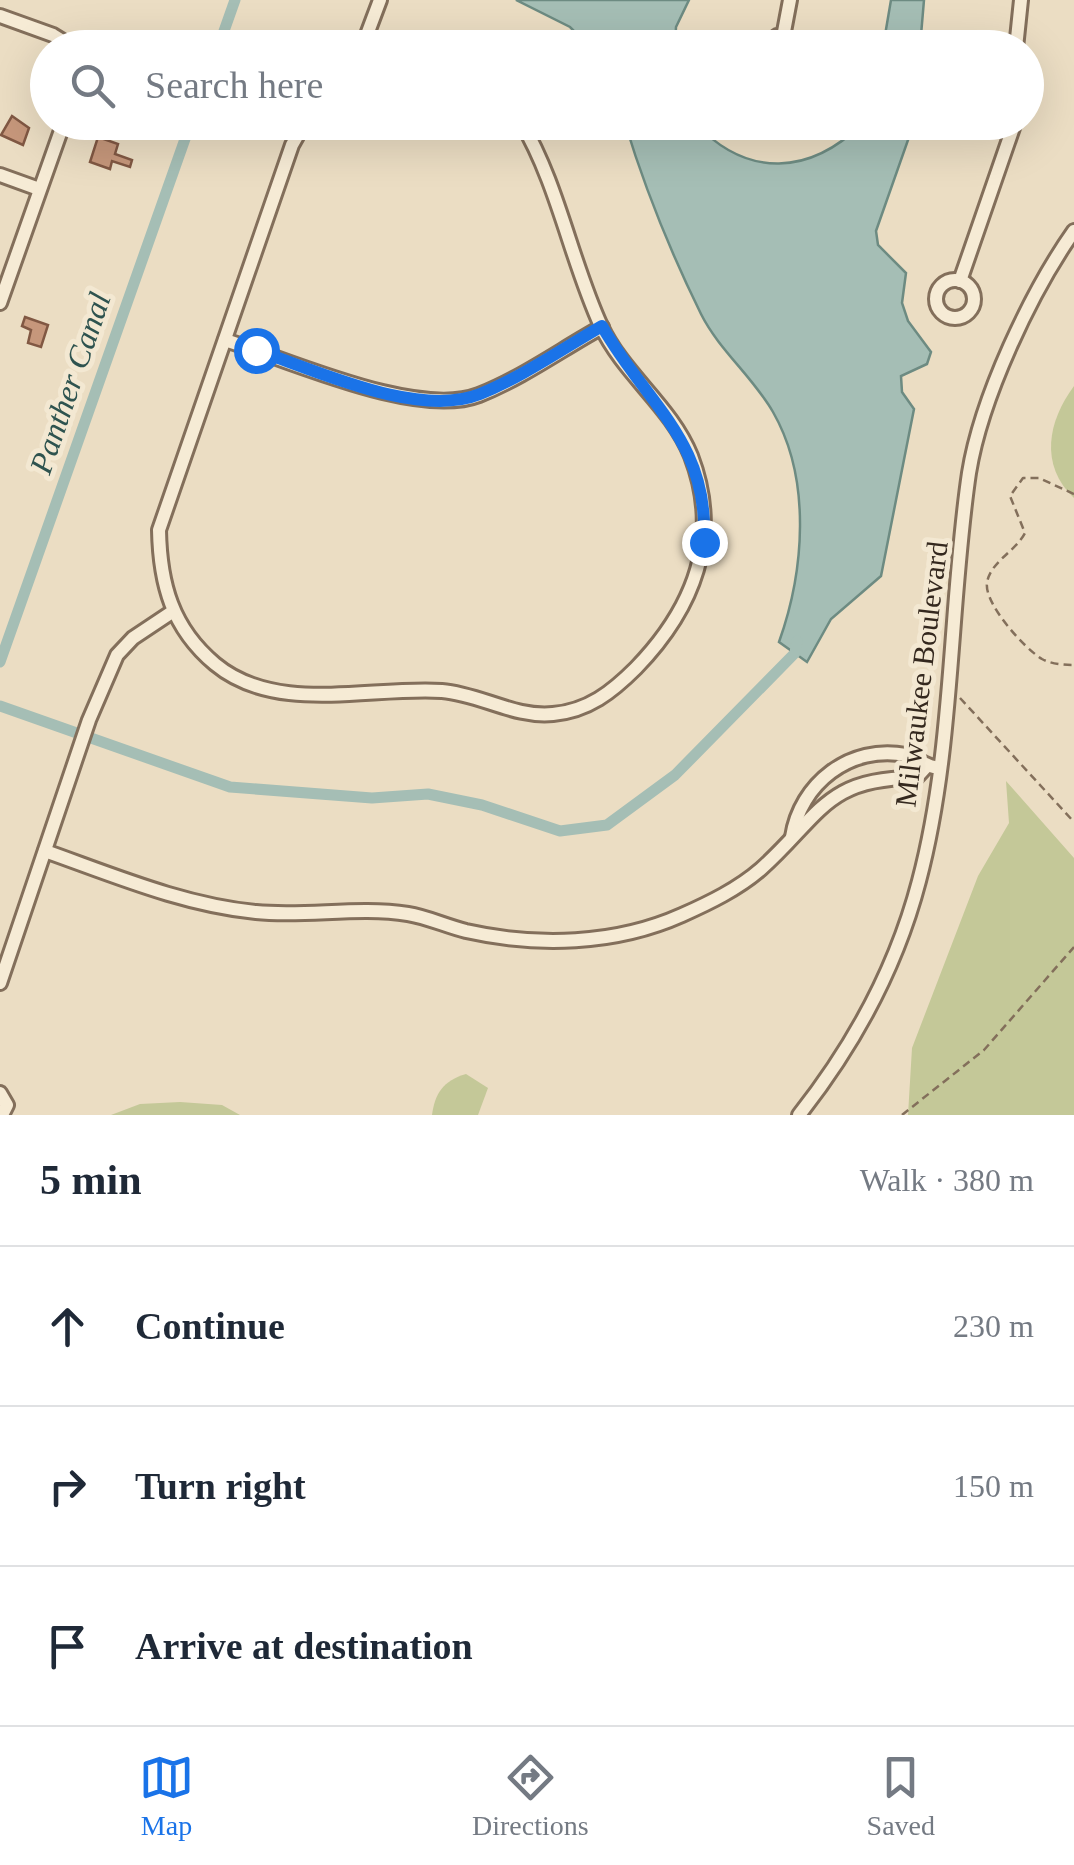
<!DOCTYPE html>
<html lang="en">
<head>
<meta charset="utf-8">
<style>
	body { margin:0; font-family:"Times New Roman",serif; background:#f2f2f3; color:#1f2937 }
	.stop { position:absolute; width:30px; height:30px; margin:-22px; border:8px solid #1a73e8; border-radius:50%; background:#fff }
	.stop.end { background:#1a73e8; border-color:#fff; box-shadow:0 2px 10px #0008 }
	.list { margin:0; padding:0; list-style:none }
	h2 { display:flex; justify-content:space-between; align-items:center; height:130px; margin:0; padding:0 40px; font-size:42px }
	h2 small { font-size:32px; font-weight:400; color:#747a83 }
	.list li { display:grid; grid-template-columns:65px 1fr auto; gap:30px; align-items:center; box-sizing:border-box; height:160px; padding:0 40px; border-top:2px solid #e0e1e3 }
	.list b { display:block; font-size:38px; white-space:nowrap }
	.list em { font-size:32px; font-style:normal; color:#747a83 }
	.icon { flex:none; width:55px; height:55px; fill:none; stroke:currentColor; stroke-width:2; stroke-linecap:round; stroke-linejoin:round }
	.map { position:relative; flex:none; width:1074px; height:1115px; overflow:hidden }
	.search { position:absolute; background:#fff; box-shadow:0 10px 40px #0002; left:30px; right:30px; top:30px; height:110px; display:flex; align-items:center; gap:25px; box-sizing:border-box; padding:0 35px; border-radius:55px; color:#747a83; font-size:38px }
	.sheet { height:610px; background:#fff }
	nav { display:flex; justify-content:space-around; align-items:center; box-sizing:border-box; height:140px; border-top:2px solid #e0e1e3; background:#fff; font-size:28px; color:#747a83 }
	nav a { display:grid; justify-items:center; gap:5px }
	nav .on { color:#1a73e8 }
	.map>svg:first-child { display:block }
	.green { fill:#c4c898 }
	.water { fill:#a5beb5; stroke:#6d8b82; stroke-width:2.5 }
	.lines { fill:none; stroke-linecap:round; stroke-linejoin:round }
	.canal { stroke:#a5beb5; stroke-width:11 }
	.building { fill:#c6977b; stroke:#815843; stroke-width:2.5 }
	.minor-casing { stroke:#836f5b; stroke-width:18 }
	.path { stroke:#836f5b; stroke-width:2.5; stroke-dasharray:8 5; stroke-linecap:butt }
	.minor { stroke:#f6ebd5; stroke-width:12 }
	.route { stroke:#1a73e8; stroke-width:12 }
	.labels { text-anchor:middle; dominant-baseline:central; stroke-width:10; stroke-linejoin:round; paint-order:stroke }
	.street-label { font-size:30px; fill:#34281e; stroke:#f3e8d2 }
	.water-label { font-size:32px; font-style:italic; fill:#2e534f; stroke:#f3e8d2 }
</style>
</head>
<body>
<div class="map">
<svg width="1074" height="1115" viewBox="0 0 1074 1115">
	<rect width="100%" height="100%" fill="#ebddc3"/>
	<g class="green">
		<path d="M1074,386V498C1039,465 1048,421 1074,386Z"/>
		<path d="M1006,781L1074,858V1115H908L912,1048L978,876L1009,823Z"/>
		<path d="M466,1074L488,1088L478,1115H432C435,1093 443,1081 466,1074Z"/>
		<path d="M180,1102L222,1105L240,1115H111L140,1104Z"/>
	</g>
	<g class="water">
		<path d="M516,0H689L676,27L675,47L591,48L570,27Z"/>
		<path d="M891,0H924L920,47H883Z"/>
		<path d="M625,123H695C748,179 810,175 863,123H914L876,231L878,245L906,273L902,303L908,321L931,352L927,364L901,376L902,392L914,409L881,576L831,619L807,662L779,642C804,572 812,480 773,412C753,377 719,350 701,314C670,251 645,189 625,123Z"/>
	</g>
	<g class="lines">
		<g class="canal">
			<path d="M218,48L235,0"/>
			<path d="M0,662L191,122"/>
			<path d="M0,706L230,787L372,798L428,794L482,805L560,831L607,825L675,775L795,653L797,641"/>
		</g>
	</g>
	<g class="building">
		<path d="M12,116L29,128L23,145L1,135Z"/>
		<path d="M98,137L118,144L115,154L132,160L130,167L112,161L110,169L90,162Z"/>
		<path d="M25,317L48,325L41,347L28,343L31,330L22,326Z"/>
	</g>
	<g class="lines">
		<g class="minor-casing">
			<g id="minor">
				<path d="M0,16L53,35L74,48"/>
				<path d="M783,37L790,0"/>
				<path d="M365,42L380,48"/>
				<path d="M362,48L380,0"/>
				<path d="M763,48L777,36L788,39L795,48"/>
				<path d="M1016,48L1021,0"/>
				<path d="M305,122L292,145L159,530C160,584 172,628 215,664C276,715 370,686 442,691C480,694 515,718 553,714C588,711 612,692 636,668C694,608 722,537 691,456C671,406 624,375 601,326C571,261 558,184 521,122"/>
				<path d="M0,175L39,189"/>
				<circle cx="955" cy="299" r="19"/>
				<path d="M960,281L1015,122"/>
				<path d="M0,303L64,122"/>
				<path d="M225,340C289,360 417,419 479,395C522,378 562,349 602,327"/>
				<path d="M792,837C800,784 850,744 906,755C917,757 923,765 934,767"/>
				<path d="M45,851C113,875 183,905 256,912C306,917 359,906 408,914C427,917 446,926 466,931C537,947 615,945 682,915C709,903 738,889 761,869C820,816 826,777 916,778L927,766"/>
				<path d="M0,983L89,720L117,655L133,638L172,612"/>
				<path d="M0,1093L7,1105L2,1115"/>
				<path d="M799,1115C855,1044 896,969 919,881C954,749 949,608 969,473C981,398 1031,292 1074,231"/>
			</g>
		</g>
		<g class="path">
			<path d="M1074,494L1039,478H1023L1010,496L1025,533C1015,552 990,562 987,583C984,604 1025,649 1042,659C1051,664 1064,665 1074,665"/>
			<path d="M960,698L1074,822"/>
			<path d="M902,1115L984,1050L1074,947"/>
		</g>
		<use href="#minor" class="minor"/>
	</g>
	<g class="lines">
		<path class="route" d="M256,350C316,370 418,419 480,394C522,377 562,349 602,326C647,405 709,441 704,542"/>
	</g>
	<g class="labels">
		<g class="street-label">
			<text transform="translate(921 674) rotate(-83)">Milwaukee Boulevard</text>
		</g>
		<g class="water-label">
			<text transform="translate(70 383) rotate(-71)">Panther Canal</text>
		</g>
	</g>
</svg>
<div class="stop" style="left:256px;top:350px"></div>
<div class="stop end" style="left:704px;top:542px"></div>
<div class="search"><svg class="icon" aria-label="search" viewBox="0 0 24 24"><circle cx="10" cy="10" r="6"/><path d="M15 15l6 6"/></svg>Search here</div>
</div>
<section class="sheet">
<h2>5 min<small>Walk · 380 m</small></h2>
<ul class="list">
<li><svg class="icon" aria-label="ahead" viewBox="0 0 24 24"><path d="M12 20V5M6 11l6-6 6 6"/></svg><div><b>Continue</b></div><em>230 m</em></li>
<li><svg class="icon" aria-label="right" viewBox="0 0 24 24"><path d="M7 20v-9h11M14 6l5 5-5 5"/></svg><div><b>Turn right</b></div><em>150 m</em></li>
<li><svg class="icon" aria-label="arrive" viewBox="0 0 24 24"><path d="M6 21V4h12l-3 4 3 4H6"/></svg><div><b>Arrive at destination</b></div></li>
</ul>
</section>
<nav>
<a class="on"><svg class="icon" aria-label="map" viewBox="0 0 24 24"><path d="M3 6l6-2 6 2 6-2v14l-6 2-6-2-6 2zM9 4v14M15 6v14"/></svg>Map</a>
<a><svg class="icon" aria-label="directions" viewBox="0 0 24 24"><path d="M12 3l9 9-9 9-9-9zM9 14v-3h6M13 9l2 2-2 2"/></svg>Directions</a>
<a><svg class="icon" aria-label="saved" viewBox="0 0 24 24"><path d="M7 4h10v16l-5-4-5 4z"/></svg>Saved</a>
</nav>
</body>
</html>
